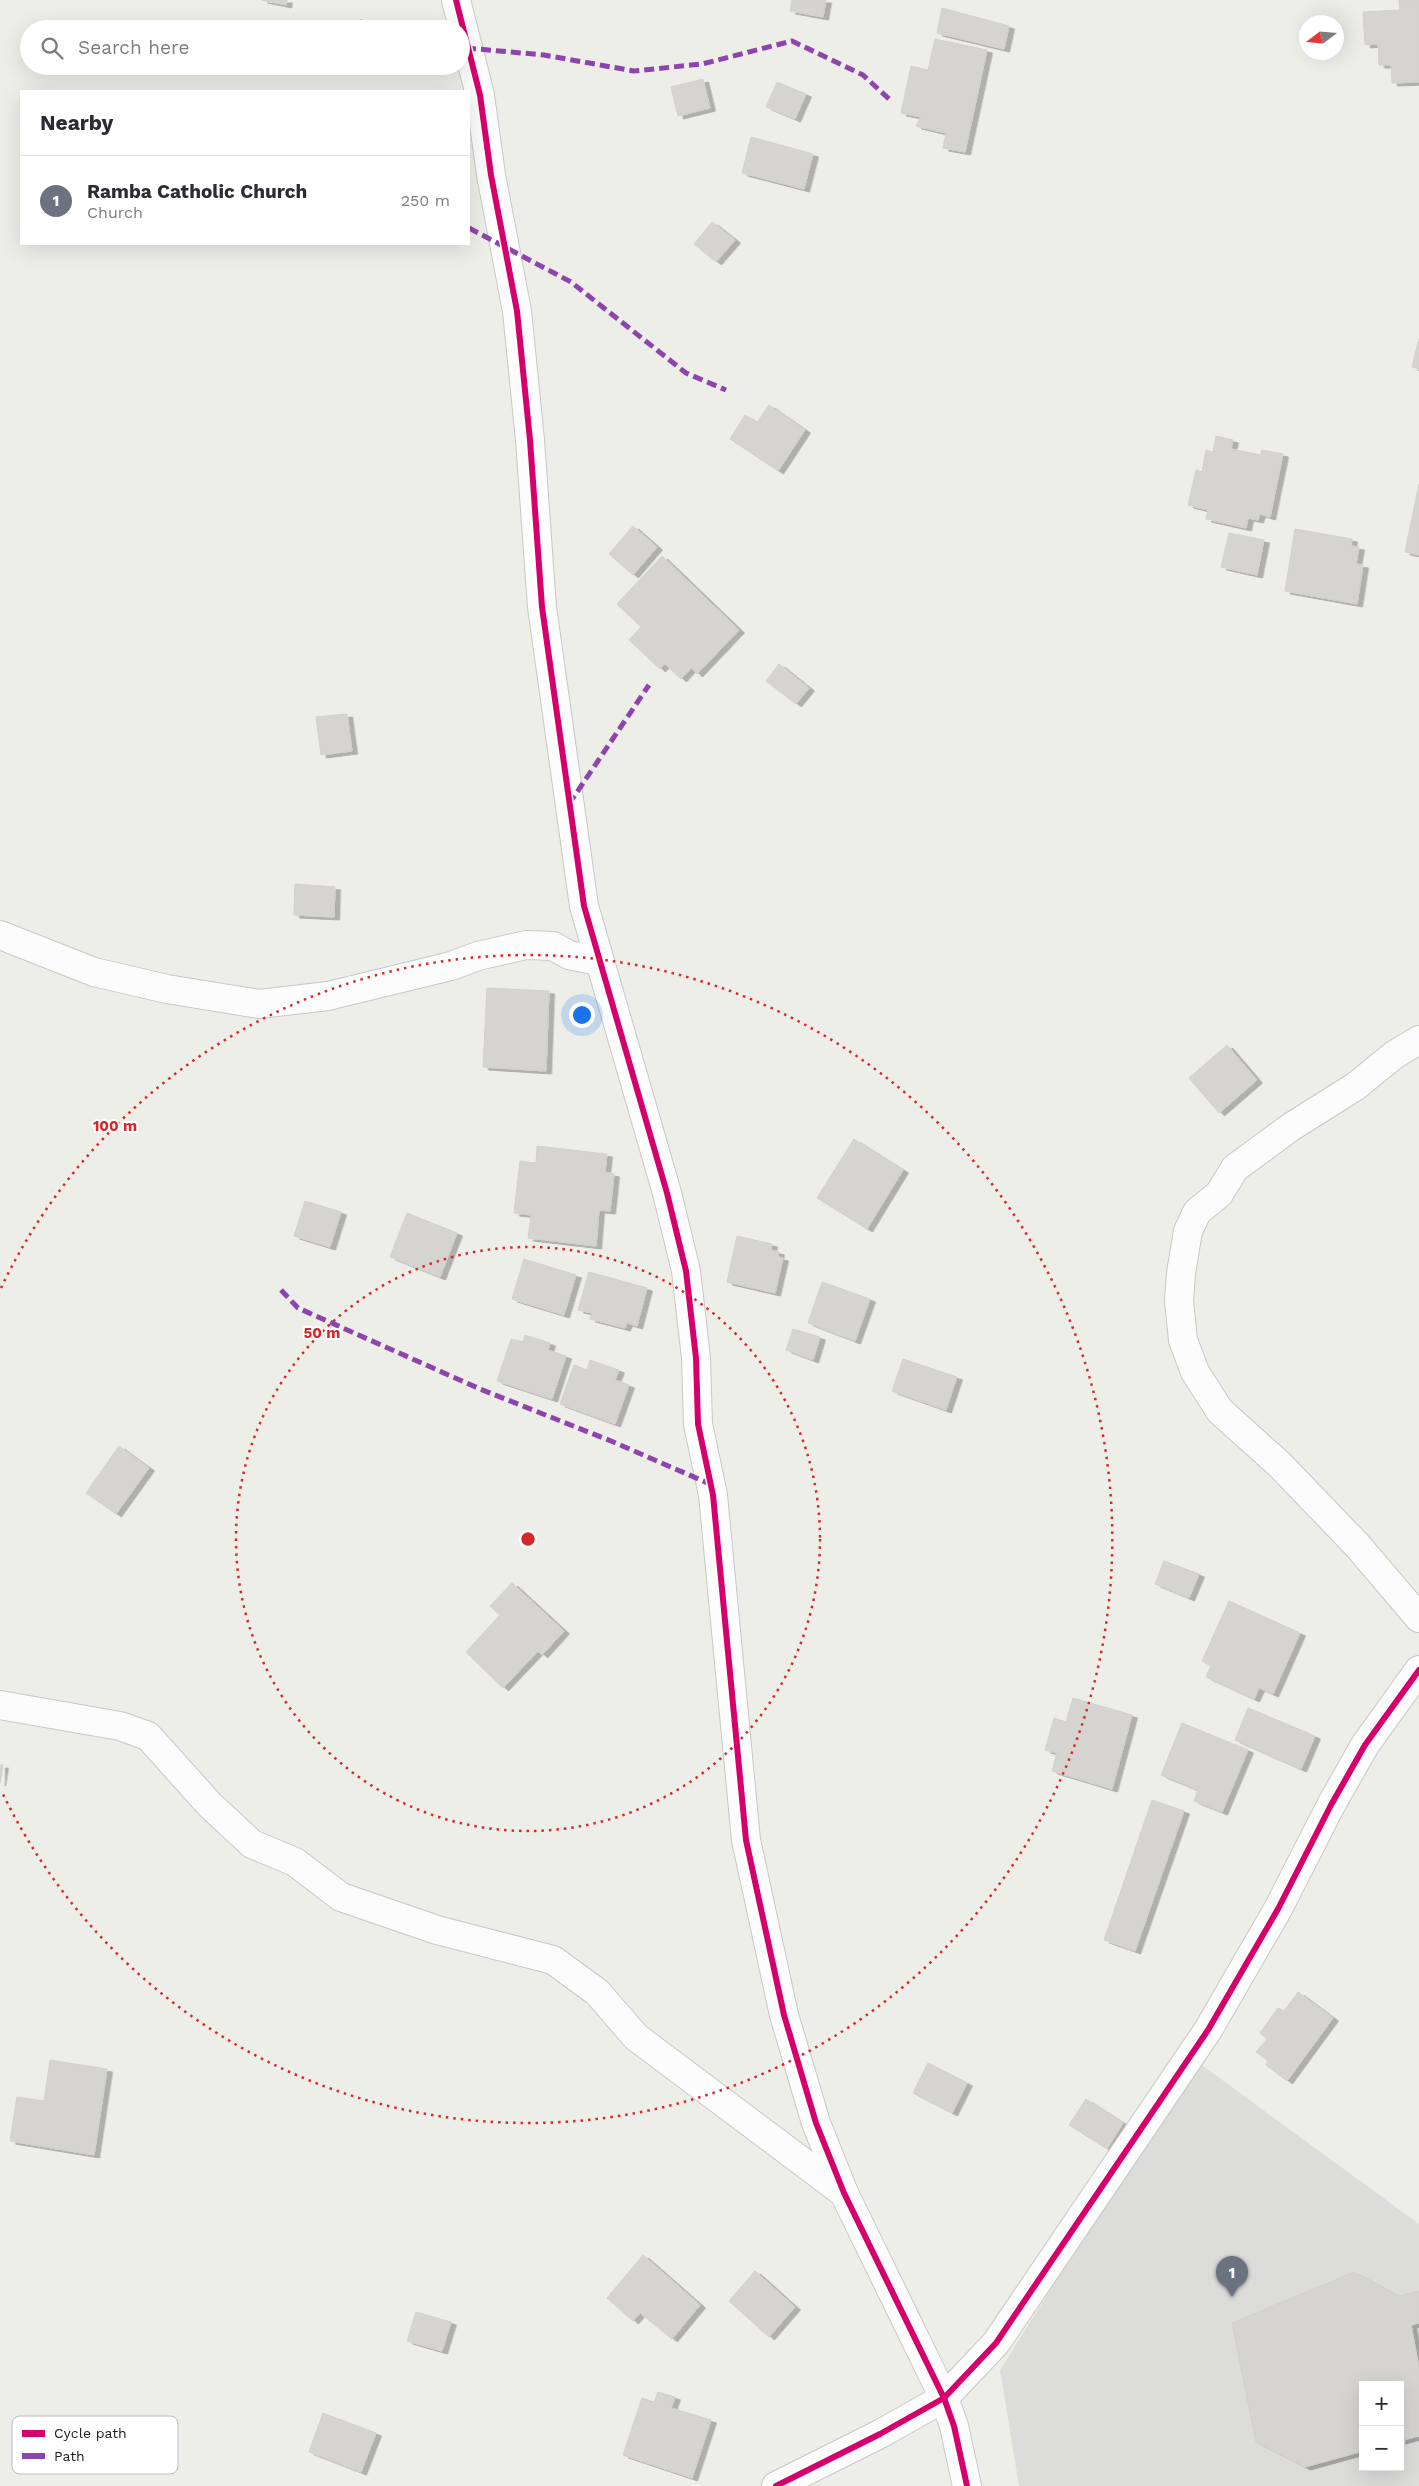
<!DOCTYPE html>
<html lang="en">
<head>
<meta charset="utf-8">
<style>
	body { margin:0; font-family:"Work Sans",sans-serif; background:#f7f7f7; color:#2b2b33 }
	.controls { position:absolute; right:15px; bottom:15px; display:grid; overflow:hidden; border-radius:0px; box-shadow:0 5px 20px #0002 }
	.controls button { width:45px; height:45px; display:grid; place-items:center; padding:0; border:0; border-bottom:1px solid #e1e1e2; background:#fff; color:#2b2b33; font:25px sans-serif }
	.compass { position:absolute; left:1299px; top:15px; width:45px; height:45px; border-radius:50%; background:#fff; box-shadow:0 5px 20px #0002; rotate:254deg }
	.you { position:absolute; left:581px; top:1014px; width:18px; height:18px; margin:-12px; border:4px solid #fff; border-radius:50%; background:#1a73e8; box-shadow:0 0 0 8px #1a73e833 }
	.badge { display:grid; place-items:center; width:32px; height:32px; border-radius:50%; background:#686866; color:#fff; font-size:16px; font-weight:700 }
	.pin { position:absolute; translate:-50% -41px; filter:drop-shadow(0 1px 2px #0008) }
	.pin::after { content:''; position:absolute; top:26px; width:18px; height:15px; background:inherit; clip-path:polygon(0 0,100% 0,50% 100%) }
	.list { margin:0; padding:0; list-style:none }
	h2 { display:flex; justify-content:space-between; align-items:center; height:65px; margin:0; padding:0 20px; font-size:21px }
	h2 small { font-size:16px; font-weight:400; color:#7c7c81 }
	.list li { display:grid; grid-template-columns:32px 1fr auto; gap:15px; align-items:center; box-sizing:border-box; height:90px; padding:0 20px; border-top:1px solid #e1e1e2 }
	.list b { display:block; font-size:19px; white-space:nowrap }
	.list p { margin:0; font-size:16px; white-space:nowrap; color:#7c7c81 }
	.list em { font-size:16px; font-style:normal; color:#7c7c81 }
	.icon { flex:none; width:28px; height:28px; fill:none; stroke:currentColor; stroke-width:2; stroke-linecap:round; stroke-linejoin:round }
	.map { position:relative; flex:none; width:1419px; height:2486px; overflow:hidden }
	.search { position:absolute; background:#fff; box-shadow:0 5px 20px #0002; left:20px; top:20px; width:450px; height:55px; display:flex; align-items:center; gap:12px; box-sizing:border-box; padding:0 18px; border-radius:28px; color:#7c7c81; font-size:19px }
	.panel { position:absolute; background:#fff; box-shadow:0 5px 20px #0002; left:20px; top:90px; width:450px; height:155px; border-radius:0px }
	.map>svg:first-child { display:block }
	.religious { fill:#dcdcda; fill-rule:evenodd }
	.building { fill:#d5d4d0; stroke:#d2d0ca; filter:url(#shadow) }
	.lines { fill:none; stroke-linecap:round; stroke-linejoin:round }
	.minor-casing { stroke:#c7c7c5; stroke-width:30 }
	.minor { stroke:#fcfcfc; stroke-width:28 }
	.quiet { stroke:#8e44ad; stroke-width:5; stroke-dasharray:10 5; stroke-linecap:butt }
	.cycleway-casing { stroke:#fff; stroke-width:9 }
	.cycleway { stroke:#d6006c; stroke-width:6 }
	.ring { fill:none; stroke:#d62828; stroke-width:2.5; stroke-dasharray:2.5 5 }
	.key { fill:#fff; stroke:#bcbcbc; stroke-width:1 }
	.key-label { font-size:14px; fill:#202020 }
	.centre { fill:#d62828; stroke:#fff; stroke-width:2.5 }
	.ring-label { font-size:15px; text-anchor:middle; font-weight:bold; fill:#d62828; stroke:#fff; stroke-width:4; stroke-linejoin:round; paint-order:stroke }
</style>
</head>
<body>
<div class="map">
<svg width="1419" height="2486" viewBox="0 0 1419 2486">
	<defs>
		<filter id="shadow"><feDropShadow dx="5.5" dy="3" stdDeviation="0" flood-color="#0004"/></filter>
	</defs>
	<rect width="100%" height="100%" fill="#eeeee9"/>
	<path class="religious" d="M1195,2060L1419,2224V2486H1019L1000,2370ZM1363,2385H1400V2467H1363Z"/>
	<g class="building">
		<path d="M262,0H287L286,5Z"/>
		<path d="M792,0H826L823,17L790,11Z"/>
		<path d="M1399,0H1419V82L1392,83L1391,65H1379L1378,44L1365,45L1363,12L1400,10Z"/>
		<path d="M942,8L1009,26L1004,49L937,33Z"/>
		<path d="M935,39L987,50L965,152L943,148L946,133L916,126L921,117L901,113L911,66L928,70Z"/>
		<path d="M703,79L710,108L678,116L671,87Z"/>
		<path d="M777,82L806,94L795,119L766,107Z"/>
		<path d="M751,137L813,154L804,189L742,173Z"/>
		<path d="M712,222L735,240L716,262L694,244Z"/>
		<path d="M1419,338V369L1412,367Z"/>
		<path d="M769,405L805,430L778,471L730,439L745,415L757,423Z"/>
		<path d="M1216,436L1233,440L1231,449L1261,455L1262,450L1283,454L1270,517L1260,514L1258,520L1248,518L1246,528L1206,519L1208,510L1188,505L1196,470L1202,472L1206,450L1213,452Z"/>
		<path d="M1419,484V555L1405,552Z"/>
		<path d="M633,526L657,547L633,575L609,554Z"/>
		<path d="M1295,529L1352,539L1351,546L1359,547L1356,564L1363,565L1357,604L1285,591Z"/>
		<path d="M1229,533L1264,540L1257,575L1221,567Z"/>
		<path d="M662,556L739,630L697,674L691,668L681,679L665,664L660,669L629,640L641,627L617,604Z"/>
		<path d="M779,664L809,688L796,704L766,681Z"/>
		<path d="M347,714L352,751L321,755L316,717Z"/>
		<path d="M295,884L335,887L334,917L294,915Z"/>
		<path d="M487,988L549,991L546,1071L483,1067Z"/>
		<path d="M1227,1045L1257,1080L1219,1113L1189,1078Z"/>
		<path d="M854,1139L903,1170L867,1229L817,1198Z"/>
		<path d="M537,1146L607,1154L605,1172L614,1174L610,1211L599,1210L596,1246L528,1238L531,1215L514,1213L520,1161L536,1163Z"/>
		<path d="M305,1201L341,1212L330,1247L294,1236Z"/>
		<path d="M407,1213L457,1233L440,1277L390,1257Z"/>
		<path d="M737,1236L772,1244L771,1250L779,1252L778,1257L783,1258L775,1293L727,1282Z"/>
		<path d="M524,1259L576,1275L564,1315L512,1299Z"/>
		<path d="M589,1272L647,1288L637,1326L627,1323L625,1328L590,1319L592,1313L578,1310Z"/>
		<path d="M822,1282L870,1299L855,1341L808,1323Z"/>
		<path d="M793,1329L820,1337L813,1360L786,1350Z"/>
		<path d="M525,1335L550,1343L548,1350L566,1356L552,1399L497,1381L511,1339L523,1342Z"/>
		<path d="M903,1359L957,1377L946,1410L892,1391Z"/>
		<path d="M590,1360L619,1370L615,1380L629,1385L615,1424L560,1404L574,1365L587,1370Z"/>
		<path d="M119,1446L149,1468L116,1514L86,1493Z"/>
		<path d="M1164,1561L1199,1574L1189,1598L1155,1584Z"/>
		<path d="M512,1583L564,1631L542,1655L538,1651L503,1688L466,1652L500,1615L490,1606Z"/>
		<path d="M1229,1601L1300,1633L1273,1694L1259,1688L1254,1699L1206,1677L1211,1666L1202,1661Z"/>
		<path d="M1073,1698L1132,1715L1112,1789L1052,1771L1057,1753L1045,1750L1054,1718L1066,1722Z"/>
		<path d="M1248,1708L1315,1736L1301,1769L1235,1740Z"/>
		<path d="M1182,1723L1248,1750L1222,1812L1194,1801L1198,1790L1161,1775Z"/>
		<path d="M0,1765H3L0,1783Z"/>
		<path d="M1152,1800L1184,1811L1135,1951L1104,1940Z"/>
		<path d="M1298,1992L1333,2018L1287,2081L1266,2065L1268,2061L1256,2052L1267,2039L1260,2033L1278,2008L1284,2011Z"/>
		<path d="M50,2060L107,2069L94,2155L10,2141L17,2097L44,2101Z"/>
		<path d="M928,2063L967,2083L952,2113L913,2093Z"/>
		<path d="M1086,2099L1123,2123L1107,2149L1069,2125Z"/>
		<path d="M643,2255L700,2305L672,2339L640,2313L633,2321L607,2298Z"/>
		<path d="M755,2271L795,2307L769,2337L729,2301Z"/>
		<path d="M1354,2272L1399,2296L1419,2291V2323L1411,2325L1419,2368V2436L1400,2441V2385H1363V2451L1305,2467L1256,2442L1232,2323Z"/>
		<path d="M416,2312L451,2322L442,2351L407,2341Z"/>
		<path d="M658,2392L675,2397L671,2408L711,2420L692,2478L623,2455L642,2398L654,2402Z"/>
		<path d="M323,2413L376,2433L361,2472L309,2452Z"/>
	</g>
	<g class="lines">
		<g class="minor-casing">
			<g id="minor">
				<path d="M456,0L480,95L491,175L517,311L530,440L542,607L584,906L667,1193L686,1271L696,1358L698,1424L713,1495L746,1840L784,2015L816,2123L844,2193L944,2398L954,2426L967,2486"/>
				<path d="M0,935L94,972L167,989L259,1004L328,996L451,966L478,956L526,945L553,946L569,955L598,961"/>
				<path d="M1419,1040L1394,1055L1356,1086L1291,1127L1235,1168L1219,1194L1197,1212L1188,1231L1181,1273L1179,1301L1183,1340L1195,1372L1220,1411L1279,1464L1357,1545L1419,1618"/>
				<path d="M0,1705L120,1726L148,1736L210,1805L252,1844L295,1862L341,1897L437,1930L553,1960L597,1992L636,2037L844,2193"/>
				<path d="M776,2486L880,2434L944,2398L996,2343L1208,2030L1278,1909L1331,1805L1365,1745L1419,1670"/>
			</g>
		</g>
		<use href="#minor" class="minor"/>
		<g class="quiet">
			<path d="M360,22L387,29"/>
			<path d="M466,48L544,55L634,71L702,64L792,41L863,75L889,99"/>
			<path d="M469,228L571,282L686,373L726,390"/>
			<path d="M569,804L649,685"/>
			<path d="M281,1290L298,1308L480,1389L611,1441L710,1484"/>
		</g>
		<g class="cycleway-casing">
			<g id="cycleway">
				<path d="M456,0L480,95L491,175L517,311L530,440L542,607L584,906L667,1193L686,1271L696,1358L698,1424L713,1495L746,1840L784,2015L816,2123L844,2193L944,2398L954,2426L967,2486"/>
				<path d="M776,2486L880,2434L944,2398L996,2343L1208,2030L1278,1909L1331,1805L1365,1745L1419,1670"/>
			</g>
		</g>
		<use href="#cycleway" class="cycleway"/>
	</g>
	<g class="ring">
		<circle cx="528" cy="1539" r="292"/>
		<path d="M1 1288A584 584 0 1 1 1 1790"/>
	</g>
	<rect x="12" y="2416" width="166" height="58" rx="8" class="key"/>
	<rect x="22" y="2430" width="23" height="7" fill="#d6006c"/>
	<rect x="22" y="2453" width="23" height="6" fill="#8e44ad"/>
	<g class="key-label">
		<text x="54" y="2438">Cycle path</text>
		<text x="54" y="2461">Path</text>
	</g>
	<circle cx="528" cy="1539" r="8" class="centre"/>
	<g class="ring-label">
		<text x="115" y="1131">100 m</text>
		<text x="322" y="1338">50 m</text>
	</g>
</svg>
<div class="controls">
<button>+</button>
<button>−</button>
</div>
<svg class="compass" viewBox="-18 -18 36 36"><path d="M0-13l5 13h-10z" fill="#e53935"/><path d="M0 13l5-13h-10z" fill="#7c7c81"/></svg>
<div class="you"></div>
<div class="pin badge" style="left:1232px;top:2297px;background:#6b7280">1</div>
<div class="search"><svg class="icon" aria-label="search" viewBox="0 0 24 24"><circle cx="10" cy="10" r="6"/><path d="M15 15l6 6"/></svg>Search here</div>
<section class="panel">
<h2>Nearby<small></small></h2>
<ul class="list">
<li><span class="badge" style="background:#6b7280">1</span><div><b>Ramba Catholic Church</b><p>Church</p></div><em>250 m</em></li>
</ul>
</section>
</div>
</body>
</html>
